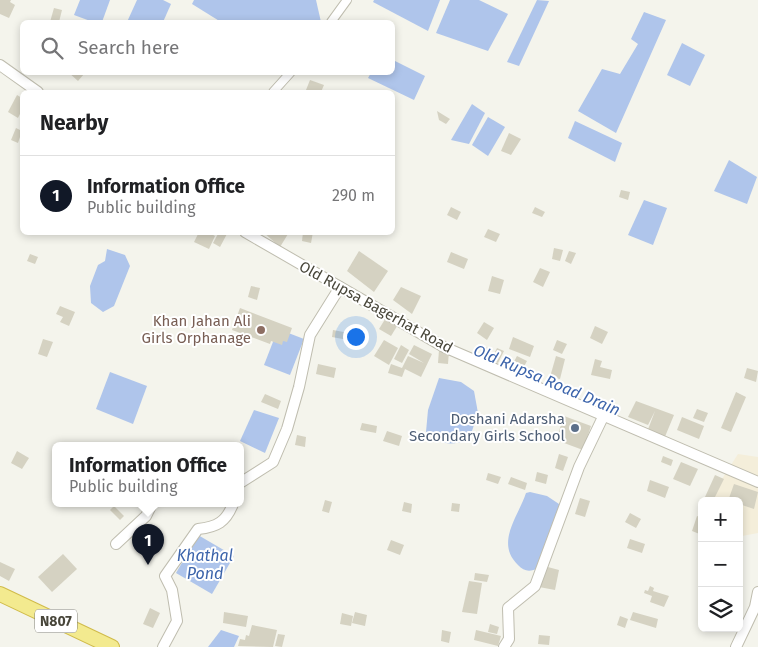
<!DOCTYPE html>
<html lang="en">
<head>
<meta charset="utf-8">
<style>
	body { margin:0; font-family:"Fira Sans",sans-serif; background:#f6f6f6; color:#202124 }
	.controls { position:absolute; right:15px; bottom:15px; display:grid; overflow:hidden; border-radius:8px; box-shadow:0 2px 8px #0003 }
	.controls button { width:45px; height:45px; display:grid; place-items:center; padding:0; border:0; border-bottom:1px solid #e0e0e0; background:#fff; color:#202124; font:25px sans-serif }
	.you { position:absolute; left:355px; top:336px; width:18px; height:18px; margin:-12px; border:4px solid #fff; border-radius:50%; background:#1a73e8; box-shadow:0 0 0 8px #1a73e833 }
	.badge { display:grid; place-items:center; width:32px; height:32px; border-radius:50%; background:#111827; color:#fff; font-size:16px; font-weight:700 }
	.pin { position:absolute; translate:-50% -41px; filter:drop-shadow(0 1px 2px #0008) }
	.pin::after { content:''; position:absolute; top:26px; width:18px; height:15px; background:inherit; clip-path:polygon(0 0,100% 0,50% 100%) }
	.popup { position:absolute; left:52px; top:442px; width:192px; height:65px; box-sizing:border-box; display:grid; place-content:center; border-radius:8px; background:#fff; filter:drop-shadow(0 1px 4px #0005); font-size:16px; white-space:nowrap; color:#757577 }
	.popup b { font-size:19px; color:#202124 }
	.popup::after { content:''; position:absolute; left:50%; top:100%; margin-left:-10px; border:10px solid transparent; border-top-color:#fff }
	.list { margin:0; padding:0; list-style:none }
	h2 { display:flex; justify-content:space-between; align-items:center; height:65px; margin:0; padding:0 20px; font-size:21px }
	h2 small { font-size:16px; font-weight:400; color:#757577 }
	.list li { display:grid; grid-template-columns:32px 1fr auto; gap:15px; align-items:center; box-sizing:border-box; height:80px; padding:0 20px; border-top:1px solid #e0e0e0 }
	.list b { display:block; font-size:19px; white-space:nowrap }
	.list p { margin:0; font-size:16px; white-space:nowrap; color:#757577 }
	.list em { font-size:16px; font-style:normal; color:#757577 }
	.icon { flex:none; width:28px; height:28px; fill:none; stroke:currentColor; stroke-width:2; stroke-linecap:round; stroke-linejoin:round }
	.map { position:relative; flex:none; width:758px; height:647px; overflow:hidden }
	.search { position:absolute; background:#fff; box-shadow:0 2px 8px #0003; left:20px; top:20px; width:375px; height:55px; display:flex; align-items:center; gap:12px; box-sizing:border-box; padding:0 18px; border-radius:8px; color:#757577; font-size:19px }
	.panel { position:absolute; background:#fff; box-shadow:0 2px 8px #0003; left:20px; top:90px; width:375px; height:145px; border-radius:8px }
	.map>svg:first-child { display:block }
	.commercial { fill:#f4eeda }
	.water { fill:#afc5eb }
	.building { fill:#d5d2c2 }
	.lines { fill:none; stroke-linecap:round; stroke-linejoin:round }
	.minor-casing { stroke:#bfbdaf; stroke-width:10 }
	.tertiary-casing { stroke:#bfbdaf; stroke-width:12 }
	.trunk-casing { stroke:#d0bb4a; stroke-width:16 }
	.minor { stroke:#fff; stroke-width:8 }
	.tertiary { stroke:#fff; stroke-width:10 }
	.trunk { stroke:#f3ea8f; stroke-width:14 }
	.education-dot { fill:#8d6e63; stroke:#fff; stroke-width:2 }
	.service-dot { fill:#5c6f8a; stroke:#fff; stroke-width:2 }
	.labels { text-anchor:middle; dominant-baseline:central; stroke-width:4; stroke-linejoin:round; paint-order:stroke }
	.shield { fill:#fff; stroke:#7f7e75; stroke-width:1 }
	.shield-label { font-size:14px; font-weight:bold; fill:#48463a }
	.street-label { font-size:15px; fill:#48463a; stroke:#fff }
	.education-label { font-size:15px; fill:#785e54; stroke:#fff; text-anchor:end }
	.service-label { font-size:15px; fill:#4e5e75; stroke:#fff; text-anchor:end }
	.water-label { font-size:16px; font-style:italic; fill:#3c64ab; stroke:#fff }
</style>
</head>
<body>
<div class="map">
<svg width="758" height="647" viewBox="0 0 758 647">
	<rect width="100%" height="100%" fill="#f4f4ec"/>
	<path class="commercial" d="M738,454L758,457V533L742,536L739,534V501H708Z"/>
	<g class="water">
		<path d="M80,0H110L102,22H93L74,15Z"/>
		<path d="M137,0H163L171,4L163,22H127Z"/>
		<path d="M194,0H316L321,22H221L192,4Z"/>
		<path d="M374,0H440L428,31L373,2Z"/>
		<path d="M450,0H479L508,14L488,51L436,33Z"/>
		<path d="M537,0L549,1L519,66L507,62Z"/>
		<path d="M644,12L666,20L616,133L578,111L602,69L620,74L638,44L631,39Z"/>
		<path d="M682,43L705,55L690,86L667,75Z"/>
		<path d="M393,60L425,76L414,100L368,78L371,73L392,72Z"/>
		<path d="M472,104L485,113L469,144L451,140Z"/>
		<path d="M488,117L505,127L488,156L472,145Z"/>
		<path d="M575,121L622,143L615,162L568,138Z"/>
		<path d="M729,160L757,177L747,204L714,191Z"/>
		<path d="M644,200L667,208L653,245L628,235Z"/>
		<path d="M107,249L125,255L130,266L114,306L103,312L91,303L90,286L98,265L105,261Z"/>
		<path d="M278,329L304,339L290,375L264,365Z"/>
		<path d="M110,372L147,386L133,424L96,409Z"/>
		<path d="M439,378L461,382L474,391L478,413L469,440C448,446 443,445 426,432L428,410Z"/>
		<path d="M254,410L279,418L265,453L240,441Z"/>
		<path d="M530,492L547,496L562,506L538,568C531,572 524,572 518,565C495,543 518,517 526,493Z"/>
		<path d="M198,535L234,556L212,594L176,573Z"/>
		<path d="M221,630L239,636L234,647H208Z"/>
	</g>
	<g class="building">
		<path d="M0,0H11L10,2L15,5L9,18L0,14Z"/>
		<path d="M54,8L62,10L59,22H50Z"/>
		<path d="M68,72H82L84,74L78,81Z"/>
		<path d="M310,80L324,85L321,92L306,90Z"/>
		<path d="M17,95L22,98V110L18,118L8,112Z"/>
		<path d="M437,111L450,119L446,124L439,120Z"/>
		<path d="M16,128L22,131L18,143L11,140Z"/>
		<path d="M509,133L521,139L511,155L501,151Z"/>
		<path d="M621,190L630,192L628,200L619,197Z"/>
		<path d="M451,207L461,212L457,220L447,215Z"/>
		<path d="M535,207L545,212L542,217L532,213Z"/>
		<path d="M488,229L500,234L496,242L484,237Z"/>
		<path d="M199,232H208L215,236L209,249L194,242Z"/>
		<path d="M219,232H228L220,247L213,243Z"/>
		<path d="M263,232H287L288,234L280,247Z"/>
		<path d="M303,232H313L311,243L302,241Z"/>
		<path d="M554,248L563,250L560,261L552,259Z"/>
		<path d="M359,251L388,271L374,292L347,271Z"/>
		<path d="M569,251L576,253L571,264L565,261Z"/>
		<path d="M451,252L468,259L464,269L447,262Z"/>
		<path d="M30,254L38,257L35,264L27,261Z"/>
		<path d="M540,268L550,272L543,287L533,282Z"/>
		<path d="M492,276L504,280L500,294L488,291Z"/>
		<path d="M251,286L260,288L257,300L248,297Z"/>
		<path d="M401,287L421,296L412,314L393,300Z"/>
		<path d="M60,306L75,312L69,326L60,322L63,317L56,314Z"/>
		<path d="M240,308L292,328L287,342L283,341L282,345L271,341L270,344L232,330Z"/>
		<path d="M387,316L399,323L391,336L379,329Z"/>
		<path d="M484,322L494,328L487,340L477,333Z"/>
		<path d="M595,326L608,332L602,344L590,338Z"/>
		<path d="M333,330L349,333L348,340L332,337Z"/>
		<path d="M513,337L534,346L530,357L509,349Z"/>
		<path d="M43,339L53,342L47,357L38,354Z"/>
		<path d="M384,340L398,348L389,365L374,356Z"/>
		<path d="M557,340L567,344L562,354L553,350Z"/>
		<path d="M401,345L409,350L402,363L394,359Z"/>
		<path d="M414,345L432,354L421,377L405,369L402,377L388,373L391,364L402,368L408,356L424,363L409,354Z"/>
		<path d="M486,347L492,350L487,360L481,357Z"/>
		<path d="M497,348L504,351L498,363L491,360Z"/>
		<path d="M439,350L449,351L448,364L438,363Z"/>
		<path d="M517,356L527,361L521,372L511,367Z"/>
		<path d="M556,356L565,359L560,379L550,377Z"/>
		<path d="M595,359L602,361L600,367L612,370L610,379L591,375Z"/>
		<path d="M318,364L336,368L334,378L316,374Z"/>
		<path d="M747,368L758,371L756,382L744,378Z"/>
		<path d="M736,392L746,397L731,432L721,428Z"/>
		<path d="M265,394L281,401L278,409L261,402Z"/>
		<path d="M636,401L674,415L664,439L647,432L655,411L648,425L628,417Z"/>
		<path d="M697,409L708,413L704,422L693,418Z"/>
		<path d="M564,416L591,426L583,450L556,440Z"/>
		<path d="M682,417L704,426L699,439L677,430Z"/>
		<path d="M362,423L377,426L376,433L360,430Z"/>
		<path d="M387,431L402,436L399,446L383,441Z"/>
		<path d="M297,435L306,437L305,447L295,445Z"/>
		<path d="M17,451L29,458L22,469L11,463Z"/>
		<path d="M559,454L568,457L563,471L555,468Z"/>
		<path d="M663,456L673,460L671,466L661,462Z"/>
		<path d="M681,462L698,469L690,486L673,479Z"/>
		<path d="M537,472L548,475L546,484L535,481Z"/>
		<path d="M488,473L501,477L498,484L486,480Z"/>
		<path d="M715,475L724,479L713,501L705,497Z"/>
		<path d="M511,477L527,483L525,490L508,484Z"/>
		<path d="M650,480L669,487L665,498L647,491Z"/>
		<path d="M734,484L758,492L754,509L739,504V501H728Z"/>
		<path d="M580,498L590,501L585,517L575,514Z"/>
		<path d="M325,500L332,502L329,513L322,511Z"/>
		<path d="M404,502L412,504L411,513L402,511Z"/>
		<path d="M452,503L460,504L459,512L451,511Z"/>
		<path d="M114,506L124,516L120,520L110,510Z"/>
		<path d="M630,513L641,519L636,528L625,522Z"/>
		<path d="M697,516L702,518V535L692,531Z"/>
		<path d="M630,539L645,544L642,553L627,548Z"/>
		<path d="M391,540L404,545L400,555L387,550Z"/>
		<path d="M63,554L77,569L52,592L38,577Z"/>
		<path d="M0,562L15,569L9,581L0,576Z"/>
		<path d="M544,566L559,570L555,590L539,587Z"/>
		<path d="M475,573L489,575L487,582L474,580Z"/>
		<path d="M469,581L482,583L477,614L462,612Z"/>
		<path d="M650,586L654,588L653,591L669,596L664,607L650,602L652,596L644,593L645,590L648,591Z"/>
		<path d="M150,608L160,613L153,628L143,624Z"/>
		<path d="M224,612L248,616L246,627L223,623Z"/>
		<path d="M355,612L367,615L365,626L352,623Z"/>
		<path d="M633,612L658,619L656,628L630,620Z"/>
		<path d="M342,613L353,616L351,626L340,624Z"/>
		<path d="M620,616L628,619L625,628L617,625Z"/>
		<path d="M490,624L499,627L497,634L488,632Z"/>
		<path d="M252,625L277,630L273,647L238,646L240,639L245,640L246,635L249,636Z"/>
		<path d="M442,630L451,632L449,643L441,641Z"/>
		<path d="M476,630L501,636L498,646L474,640Z"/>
		<path d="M278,634L285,635L282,647L275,646Z"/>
		<path d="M539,635L550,636L549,645L538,644Z"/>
	</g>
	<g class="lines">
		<g class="minor-casing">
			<g id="minor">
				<path d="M331,22L347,0"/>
				<path d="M273,92L291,72"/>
			</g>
		</g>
		<g class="tertiary-casing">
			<g id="tertiary">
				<path d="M0,65L38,92"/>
				<path d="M245,232L444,347L758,482"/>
				<path d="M240,483L273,462L287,429L299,387L310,335L340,287"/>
				<path d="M116,544L146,516L152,504"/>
				<path d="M163,647L177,621L172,590L165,576L198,529C217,527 226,522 233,504"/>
				<path d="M504,647L509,639L508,608L535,586L579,467L603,417"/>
				<path d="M736,647L755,607L758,592"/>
			</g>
		</g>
		<g class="trunk-casing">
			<path id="trunk" d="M0,594L112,647"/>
		</g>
		<use href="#minor" class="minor"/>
		<use href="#tertiary" class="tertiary"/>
		<use href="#trunk" class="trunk"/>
	</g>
	<circle class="education-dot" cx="261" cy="330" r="5"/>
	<circle class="service-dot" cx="575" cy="428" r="5"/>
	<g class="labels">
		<rect class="shield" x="35" y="609.5" width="42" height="23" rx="4"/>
		<g class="shield-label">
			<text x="56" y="621">N807</text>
		</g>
		<g class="street-label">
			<text transform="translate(376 307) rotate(29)">Old Rupsa Bagerhat Road</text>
		</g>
		<g class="education-label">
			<text x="251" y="321">Khan Jahan Ali<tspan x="251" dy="17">Girls Orphanage</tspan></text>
		</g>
		<g class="service-label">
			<text x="565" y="419">Doshani Adarsha<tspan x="565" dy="17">Secondary Girls School</tspan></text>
		</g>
		<g class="water-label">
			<text transform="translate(547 380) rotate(23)">Old Rupsa Road Drain</text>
			<text x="205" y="555">Khathal<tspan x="205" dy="18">Pond</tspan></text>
		</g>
	</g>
</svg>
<div class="controls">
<button>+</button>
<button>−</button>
<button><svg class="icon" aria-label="layers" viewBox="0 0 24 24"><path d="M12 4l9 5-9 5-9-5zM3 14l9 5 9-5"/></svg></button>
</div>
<div class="you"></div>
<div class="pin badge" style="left:148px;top:565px">1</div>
<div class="popup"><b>Information Office</b>Public building</div>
<div class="search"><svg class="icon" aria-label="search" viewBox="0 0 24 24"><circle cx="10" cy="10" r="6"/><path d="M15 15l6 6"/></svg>Search here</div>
<section class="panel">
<h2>Nearby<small></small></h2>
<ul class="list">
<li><span class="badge">1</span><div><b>Information Office</b><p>Public building</p></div><em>290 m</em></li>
</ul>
</section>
</div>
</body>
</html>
